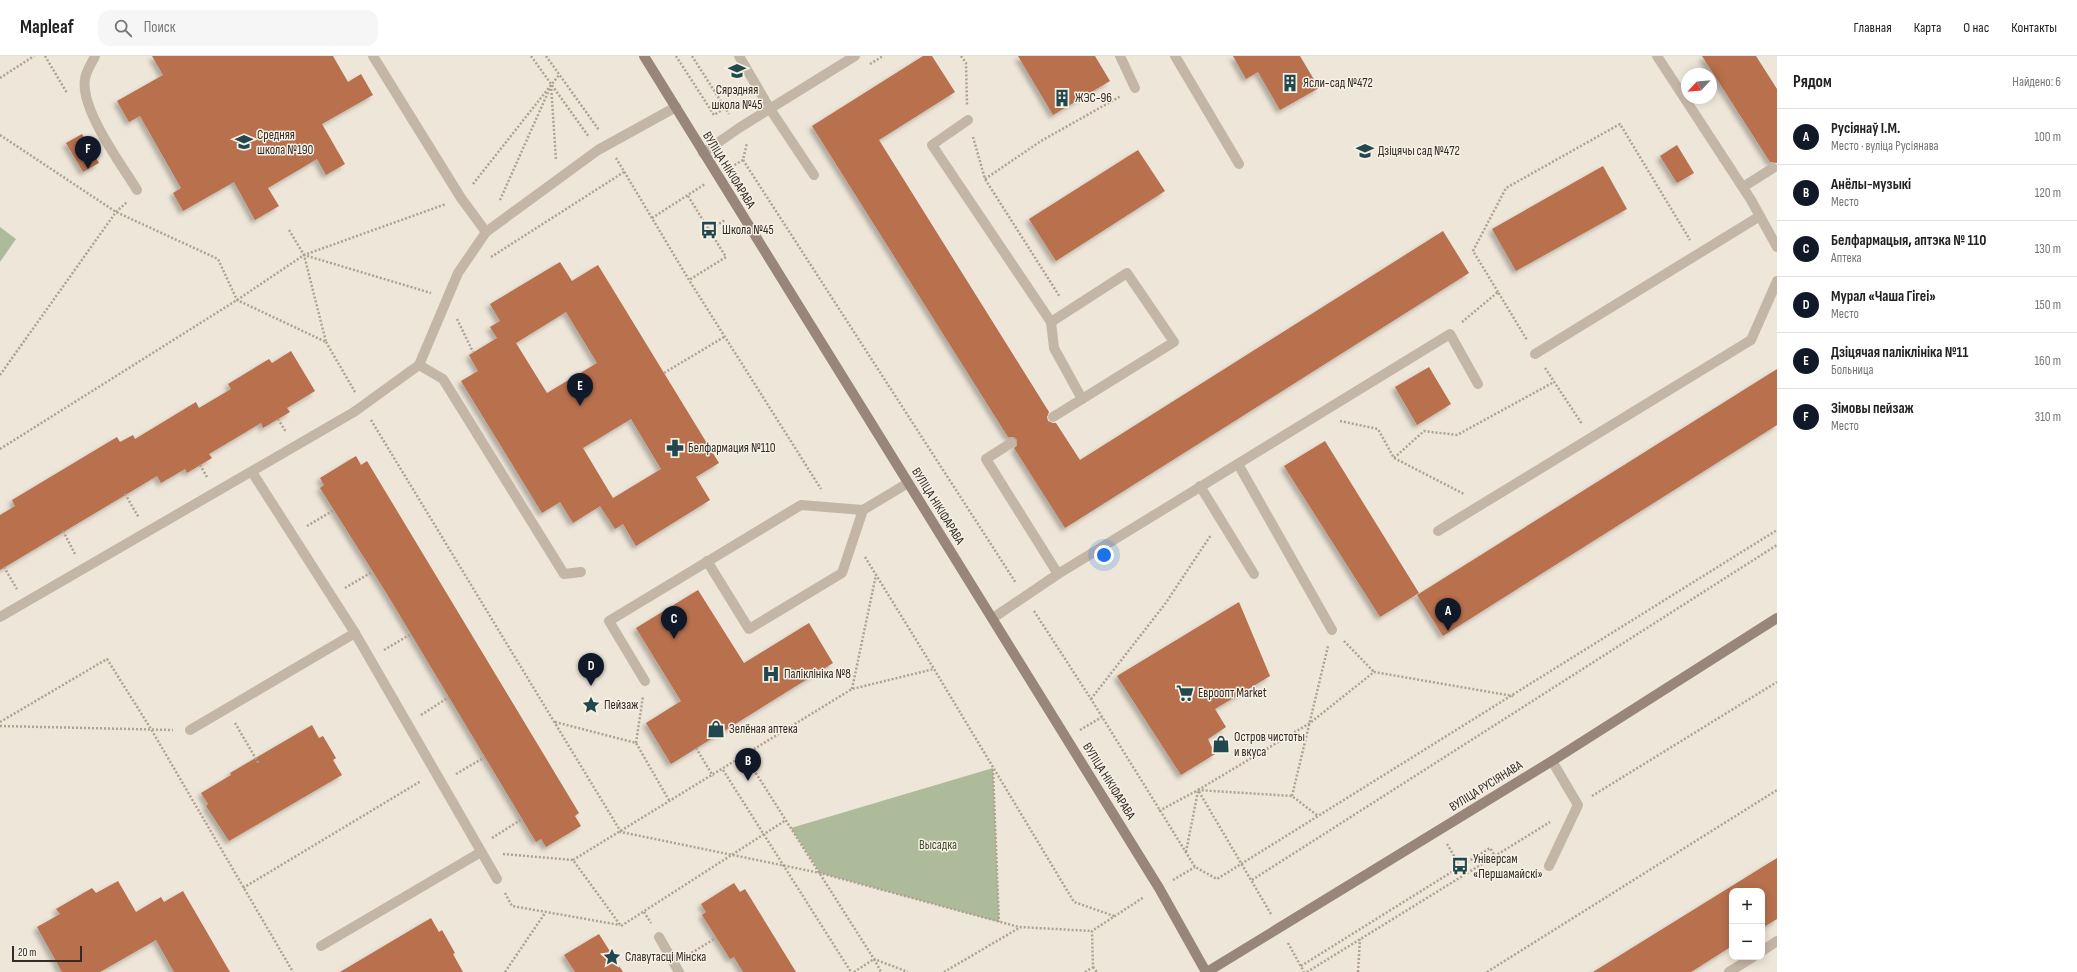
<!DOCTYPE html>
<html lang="ru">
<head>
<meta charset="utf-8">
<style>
	body { margin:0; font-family:"Sofia Sans Condensed",sans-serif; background:#f6f6f6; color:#222 }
	.controls { position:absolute; right:12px; bottom:12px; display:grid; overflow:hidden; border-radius:8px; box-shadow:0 2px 10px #0003 }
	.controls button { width:36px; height:36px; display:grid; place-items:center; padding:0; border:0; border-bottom:1px solid #e0e0e0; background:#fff; color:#222; font:20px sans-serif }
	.compass { position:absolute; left:1681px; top:12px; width:36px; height:36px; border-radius:50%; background:#fff; box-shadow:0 2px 10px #0003; rotate:244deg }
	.scale { position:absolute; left:12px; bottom:10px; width:70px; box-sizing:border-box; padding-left:4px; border:2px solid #322b26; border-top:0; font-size:11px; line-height:14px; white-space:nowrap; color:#322b26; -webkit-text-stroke:3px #f6f0e5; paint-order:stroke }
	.you { position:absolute; left:1104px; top:499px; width:14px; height:14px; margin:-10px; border:3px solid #fff; border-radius:50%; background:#1a73e8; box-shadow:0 0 0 6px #1a73e833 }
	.badge { display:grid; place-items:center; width:26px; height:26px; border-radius:50%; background:#111827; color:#fff; font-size:13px; font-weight:700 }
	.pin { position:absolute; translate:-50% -33px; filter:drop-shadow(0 1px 2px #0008) }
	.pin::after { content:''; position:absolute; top:21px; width:14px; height:12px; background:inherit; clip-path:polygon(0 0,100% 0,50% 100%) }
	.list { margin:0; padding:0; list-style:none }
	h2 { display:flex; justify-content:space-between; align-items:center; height:52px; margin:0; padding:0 16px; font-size:17px }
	h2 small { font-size:13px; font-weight:400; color:#767676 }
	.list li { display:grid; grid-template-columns:26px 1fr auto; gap:12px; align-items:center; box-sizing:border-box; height:56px; padding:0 16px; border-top:1px solid #e0e0e0 }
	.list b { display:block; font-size:15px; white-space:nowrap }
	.list p { margin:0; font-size:13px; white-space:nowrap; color:#767676 }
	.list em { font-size:13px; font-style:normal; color:#767676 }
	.icon { flex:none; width:22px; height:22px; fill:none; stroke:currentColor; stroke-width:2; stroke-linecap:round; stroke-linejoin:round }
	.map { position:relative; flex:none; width:1777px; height:916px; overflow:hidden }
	header { display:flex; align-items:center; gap:24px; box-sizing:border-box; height:56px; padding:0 20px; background:#fff; border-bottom:1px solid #e0e0e0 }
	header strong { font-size:19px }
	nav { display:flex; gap:22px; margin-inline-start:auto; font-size:14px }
	.search { width:280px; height:36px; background:#f6f6f6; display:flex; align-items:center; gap:10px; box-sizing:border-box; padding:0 14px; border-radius:12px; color:#767676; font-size:15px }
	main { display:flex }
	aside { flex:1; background:#fff }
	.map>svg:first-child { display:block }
	.green { fill:#aebb9b }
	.building { fill:#b86f4d; fill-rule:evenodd; filter:url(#shadow) }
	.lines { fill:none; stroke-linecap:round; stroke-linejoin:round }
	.path { stroke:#b0a191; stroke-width:2.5; stroke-dasharray:2 2; stroke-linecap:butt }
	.service { stroke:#c4b6a7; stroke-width:10 }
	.secondary { stroke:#978679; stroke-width:10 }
	.labels { text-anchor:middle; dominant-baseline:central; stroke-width:3; stroke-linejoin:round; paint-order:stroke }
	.poi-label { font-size:13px; fill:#322b26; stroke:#f6f0e5; text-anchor:start }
	.street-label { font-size:13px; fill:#322b26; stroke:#f6f0e5 }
	.park-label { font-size:13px; fill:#3f4d2d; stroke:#f6f0e5 }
</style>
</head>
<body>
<header>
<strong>Mapleaf</strong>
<div class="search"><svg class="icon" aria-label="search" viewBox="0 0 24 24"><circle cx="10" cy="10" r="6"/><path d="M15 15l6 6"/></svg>Поиск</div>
<nav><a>Главная</a><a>Карта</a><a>О нас</a><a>Контакты</a></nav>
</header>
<main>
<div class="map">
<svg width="1777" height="916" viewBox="0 0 1777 916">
	<defs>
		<filter id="shadow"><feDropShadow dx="-3.5" dy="3.5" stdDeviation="2" flood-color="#0004"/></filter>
	</defs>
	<rect width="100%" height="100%" fill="#eee6d9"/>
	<g class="green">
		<path d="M0,171L16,183L0,206Z"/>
		<path d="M993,712L999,866L820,817L791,772Z"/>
	</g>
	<g class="building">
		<path d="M152,0H333L348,26L361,18L373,39L322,68L345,108L326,119L317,103L268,132L279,150L255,164L234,126L183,155L173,137L181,132L140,60L129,66L117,45L163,19Z"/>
		<path d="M923,0H932L955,36L879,84L1049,356L1047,361L1048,365L1053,367H1056L1080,404L1443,175L1469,217L1065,472L1014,392L1017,390V384L1014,381H1008L812,70Z"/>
		<path d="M1018,0H1095L1110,25L1053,59Z"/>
		<path d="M1233,0H1300L1319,32L1280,54L1258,16L1246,23Z"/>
		<path d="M1702,0H1756L1777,33V107L1770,106Z"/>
		<path d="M82,78L99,107L83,116L66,87Z"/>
		<path d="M1677,89L1694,117L1677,127L1660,100Z"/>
		<path d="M1138,94L1165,135L1056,205L1029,163Z"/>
		<path d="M1603,110L1627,153L1516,215L1492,173Z"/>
		<path d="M560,206L572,225L598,209L719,407L696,421L710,444L636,490L623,468L615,473L600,450L661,413L631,363L583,392L613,442L573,467L560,446L542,457L461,325L478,315L469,299L497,282L490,271L500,265L490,248ZM566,256L597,307L547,337L516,287Z"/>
		<path d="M291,295L315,335L287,352L290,356L263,372L261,367L209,398L212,402L187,417L185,413L161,427L157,420L0,514V459L15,450L12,444L117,381L120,386L133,379L135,383L196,346L199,352L231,333L228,328L269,303L272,307Z"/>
		<path d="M1429,311L1451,348L1417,369L1395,331Z"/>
		<path d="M1777,313V369L1443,580L1417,539Z"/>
		<path d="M1325,385L1419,537L1380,561L1284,410Z"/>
		<path d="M356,400L361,409L367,405L579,757L575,760L581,770L546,791L541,783L536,786L387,538L320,432L324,429L320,422Z"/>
		<path d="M698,534L744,607L809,567L833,607L671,708L646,667L681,645L636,572Z"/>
		<path d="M1239,546L1270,620L1215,653L1226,671L1208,683L1215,698L1181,719L1117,620Z"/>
		<path d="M312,669L319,682L323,680L336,702L333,704L342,719L229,785L206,750L208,748L201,737L231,719L230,717Z"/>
		<path d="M1777,802V863L1762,872V835H1732V890L1691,916H1593Z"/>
		<path d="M118,825L136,856L161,841L164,846L183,835L230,916H174L156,884L100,916H62L37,871L60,858L56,853L92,832L96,837Z"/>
		<path d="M734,827L740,836L745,833L796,916H743L734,901L730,903L702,859L706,856L701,848Z"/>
		<path d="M431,862L439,876L442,874L455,897L453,898L463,916H340Z"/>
		<path d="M599,878L623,916H575L564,899Z"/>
	</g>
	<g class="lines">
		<g class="path">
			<path d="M45,0L67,37"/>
			<path d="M531,0L589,81"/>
			<path d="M546,0L599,74"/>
			<path d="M676,0L714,59L725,52"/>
			<path d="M692,0L729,58"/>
			<path d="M961,0L966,7L967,49"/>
			<path d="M870,8L883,0"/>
			<path d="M0,22L34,0"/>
			<path d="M551,29L556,104"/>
			<path d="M0,79L116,156L218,203L237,244L326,286L304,199L431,237"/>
			<path d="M973,81L985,123L1060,241"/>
			<path d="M616,102L689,224L821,433"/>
			<path d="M743,104L1016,527"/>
			<path d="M731,111L743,104L747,87"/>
			<path d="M985,123L1041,85L1121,40"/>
			<path d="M473,128L559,19"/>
			<path d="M688,140L726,201L689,224"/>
			<path d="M500,144L550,32"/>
			<path d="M652,162L705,128"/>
			<path d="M289,174L304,199"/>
			<path d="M709,174L725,164"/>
			<path d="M491,201L624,116"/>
			<path d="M1498,236L1473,195L1506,132L1620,68L1690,184"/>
			<path d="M457,263L473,296"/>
			<path d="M1462,266L1498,236L1527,284"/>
			<path d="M326,286L355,336"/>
			<path d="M1545,312L1582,368"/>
			<path d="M664,317L724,281"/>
			<path d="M0,319L116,156L127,146"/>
			<path d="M278,363L286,376"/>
			<path d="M371,364L621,776L820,817L1019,871L1092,875"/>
			<path d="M1340,365L1378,373L1394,402L1464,438"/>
			<path d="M0,393L237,244L304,199L446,148"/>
			<path d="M1394,402L1424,375L1457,379L1554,326"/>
			<path d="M200,409L207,421"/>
			<path d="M125,438L139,462"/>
			<path d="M307,470L334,454"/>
			<path d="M63,475L75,498"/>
			<path d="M865,501L934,613L1074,846L1114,860"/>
			<path d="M4,511L17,533"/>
			<path d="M345,532L372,516"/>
			<path d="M1034,555L1091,643L1195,811L1217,823L1777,474"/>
			<path d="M1344,585L1374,616"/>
			<path d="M384,594L411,578"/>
			<path d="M852,633L876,519"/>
			<path d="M1091,643L1165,548L1211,479"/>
			<path d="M421,659L449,641"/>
			<path d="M0,666L107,603L151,673L293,916"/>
			<path d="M555,666L636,687L670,746"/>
			<path d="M235,667L259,708"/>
			<path d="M0,670L173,674"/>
			<path d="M1080,674L1102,661"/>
			<path d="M636,687L643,640"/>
			<path d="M696,692L713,720"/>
			<path d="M745,700L874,903L908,916"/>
			<path d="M993,713L999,866"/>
			<path d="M723,714L851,916"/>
			<path d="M456,718L485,701"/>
			<path d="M1292,740L1328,590"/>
			<path d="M1592,740L1777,626"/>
			<path d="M1159,755L1198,734L1292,740L1318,760"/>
			<path d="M492,782L522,763"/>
			<path d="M1447,788L1460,810"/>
			<path d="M1186,796L1198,735"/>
			<path d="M503,798L573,804L621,870L786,764"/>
			<path d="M573,804L852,633L934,613"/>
			<path d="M1173,824L1195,811"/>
			<path d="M1252,824L1777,489"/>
			<path d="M243,832L421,725"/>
			<path d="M505,837L512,850L620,869"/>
			<path d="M644,856L651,867"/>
			<path d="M1271,858L1198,734L1310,667L1374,616L1513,640"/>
			<path d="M1288,887L1304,916"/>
			<path d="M688,899L716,882"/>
			<path d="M1301,910L1490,792L1495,800"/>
			<path d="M1093,911L1097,916"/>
			<path d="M505,916L545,857"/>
			<path d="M854,916L874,903L881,916"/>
			<path d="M944,916L1019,872"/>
			<path d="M1085,916L1093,911L1092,875L1144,841"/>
			<path d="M1307,916L1550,766"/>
			<path d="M1358,916L1360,883"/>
			<path d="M1487,916L1777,734"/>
		</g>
		<g class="service">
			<path d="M95,0C92,7 86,15 85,23C80,53 121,108 137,134"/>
			<path d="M373,0L461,142L486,176"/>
			<path d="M739,0L770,53L814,119"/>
			<path d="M1120,0L1135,32"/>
			<path d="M1175,0L1239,108"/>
			<path d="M1657,0L1751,144L1777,191"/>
			<path d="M968,64L932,89L1051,266L1054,292L1082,343"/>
			<path d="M703,97L739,72L855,0"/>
			<path d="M1743,131L1773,112"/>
			<path d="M1051,266L1127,217L1174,286L1053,361"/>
			<path d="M1535,298L1760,160"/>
			<path d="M419,309L443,323L564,518L581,516"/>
			<path d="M1011,387L986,403L1058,518"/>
			<path d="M1238,408L1332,574"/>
			<path d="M252,416L355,577L497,823"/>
			<path d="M1200,430L1254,518"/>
			<path d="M1438,475L1751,284L1777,225"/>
			<path d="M707,505L749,573L842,517L863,454"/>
			<path d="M0,561L354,356L419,309L458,217L486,176L598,94L676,51"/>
			<path d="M993,562L1058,518L1450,278L1478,328"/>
			<path d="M645,625L609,565L801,449L863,454L908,427"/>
			<path d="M190,674L355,577"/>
			<path d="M1549,810L1578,749L1552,705"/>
			<path d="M659,881L679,916"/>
			<path d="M321,890L481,796"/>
			<path d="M1762,895L1777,885"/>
			<path d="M1729,916L1753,901"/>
		</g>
		<g class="secondary">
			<path d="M644,0L1159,832L1206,916"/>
			<path d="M1207,916L1552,705L1777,562"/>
		</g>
	</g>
	<defs>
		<g id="school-bare" transform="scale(1.38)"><path d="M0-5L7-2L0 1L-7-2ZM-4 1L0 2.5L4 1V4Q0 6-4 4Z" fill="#21484e" stroke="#f6f0e5" stroke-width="2.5" paint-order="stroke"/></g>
		<g id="building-bare" transform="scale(1.38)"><path d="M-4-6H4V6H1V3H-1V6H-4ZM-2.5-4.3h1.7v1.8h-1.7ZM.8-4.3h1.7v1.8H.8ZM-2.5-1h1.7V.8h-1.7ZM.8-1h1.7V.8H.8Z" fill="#21484e" stroke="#f6f0e5" stroke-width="2.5" paint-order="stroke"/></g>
		<g id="bus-bare" transform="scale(1.38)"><path d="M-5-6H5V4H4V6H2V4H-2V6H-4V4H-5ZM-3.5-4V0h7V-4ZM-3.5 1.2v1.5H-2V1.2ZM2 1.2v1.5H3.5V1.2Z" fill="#21484e" stroke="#f6f0e5" stroke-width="2.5" paint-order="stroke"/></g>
		<g id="pharmacy-bare" transform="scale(1.38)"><path d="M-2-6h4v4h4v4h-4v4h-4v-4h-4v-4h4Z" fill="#21484e" stroke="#f6f0e5" stroke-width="2.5" paint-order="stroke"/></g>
		<g id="hospital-bare" transform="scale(1.38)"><path d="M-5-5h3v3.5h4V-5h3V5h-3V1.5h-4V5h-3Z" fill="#21484e" stroke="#f6f0e5" stroke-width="2.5" paint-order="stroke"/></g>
		<g id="supermarket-bare" transform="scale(1.38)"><path d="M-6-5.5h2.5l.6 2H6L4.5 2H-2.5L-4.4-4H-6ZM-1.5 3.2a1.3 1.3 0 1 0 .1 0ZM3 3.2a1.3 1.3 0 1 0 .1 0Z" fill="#21484e" stroke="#f6f0e5" stroke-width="2.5" paint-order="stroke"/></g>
		<g id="sight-bare" transform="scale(1.38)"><path d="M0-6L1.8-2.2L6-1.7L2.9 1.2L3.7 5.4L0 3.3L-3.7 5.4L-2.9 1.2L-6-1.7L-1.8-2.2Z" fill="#21484e" stroke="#f6f0e5" stroke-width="2.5" paint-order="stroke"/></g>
		<g id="shop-bare" transform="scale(1.38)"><path d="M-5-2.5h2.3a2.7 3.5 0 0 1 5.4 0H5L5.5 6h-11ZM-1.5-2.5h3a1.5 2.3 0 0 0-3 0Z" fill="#21484e" stroke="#f6f0e5" stroke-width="2.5" paint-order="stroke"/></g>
	</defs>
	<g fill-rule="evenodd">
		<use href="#school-bare" x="737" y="15"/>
		<use href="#building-bare" x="1290" y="27"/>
		<use href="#building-bare" x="1062" y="42"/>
		<use href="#school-bare" x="244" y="86"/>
		<use href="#school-bare" x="1365" y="95"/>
		<use href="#bus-bare" x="709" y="174"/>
		<use href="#pharmacy-bare" x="675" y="392"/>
		<use href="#hospital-bare" x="771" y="618"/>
		<use href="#supermarket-bare" x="1185" y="637"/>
		<use href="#sight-bare" x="591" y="649"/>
		<use href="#shop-bare" x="716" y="673"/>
		<use href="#shop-bare" x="1221" y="688"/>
		<use href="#bus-bare" x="1460" y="810"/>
		<use href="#sight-bare" x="612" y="901"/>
	</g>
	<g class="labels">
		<g class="poi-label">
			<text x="1303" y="27">Ясли-сад №472</text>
			<text x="737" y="34" text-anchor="middle">Сярэдняя<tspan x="737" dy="15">школа №45</tspan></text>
			<text x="1075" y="42">ЖЭС-96</text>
			<text x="257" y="79">Средняя<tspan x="257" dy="15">школа №190</tspan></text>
			<text x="1378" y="95">Дзіцячы сад №472</text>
			<text x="722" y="174">Школа №45</text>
			<text x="688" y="392">Белфармация №110</text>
			<text x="784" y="618">Паліклініка №8</text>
			<text x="1198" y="637">Евроопт Market</text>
			<text x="604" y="649">Пейзаж</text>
			<text x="729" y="673">Зелёная аптека</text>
			<text x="1234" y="681">Остров чистоты<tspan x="1234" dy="15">и вкуса</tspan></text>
			<text x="1473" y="803">Універсам<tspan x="1473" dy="15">«Першамайскі»</tspan></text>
			<text x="625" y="901">Славутасці Мінска</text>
		</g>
		<g class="street-label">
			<text transform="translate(729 114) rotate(58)">ВУЛІЦА НІКІФАРАВА</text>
			<text transform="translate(938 450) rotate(58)">ВУЛІЦА НІКІФАРАВА</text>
			<text transform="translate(1109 725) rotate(58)">ВУЛІЦА НІКІФАРАВА</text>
			<text transform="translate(1486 730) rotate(-32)">ВУЛІЦА РУСІЯНАВА</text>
		</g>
		<g class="park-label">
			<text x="938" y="789">Высадка</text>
		</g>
	</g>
</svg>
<div class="controls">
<button>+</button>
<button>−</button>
</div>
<svg class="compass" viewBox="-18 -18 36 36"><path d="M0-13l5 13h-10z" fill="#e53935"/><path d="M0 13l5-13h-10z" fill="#767676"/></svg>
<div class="scale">20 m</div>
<div class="you"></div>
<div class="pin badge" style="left:1448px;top:575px">A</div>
<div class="pin badge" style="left:748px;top:725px">B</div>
<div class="pin badge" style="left:674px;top:583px">C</div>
<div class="pin badge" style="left:591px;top:630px">D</div>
<div class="pin badge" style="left:580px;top:350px">E</div>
<div class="pin badge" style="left:88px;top:113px">F</div>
</div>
<aside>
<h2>Рядом<small>Найдено: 6</small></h2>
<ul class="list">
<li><span class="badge">A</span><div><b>Русіянаў І.М.</b><p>Место · вуліца Русіянава</p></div><em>100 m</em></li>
<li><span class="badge">B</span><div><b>Анёлы-музыкі</b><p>Место</p></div><em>120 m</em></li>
<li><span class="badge">C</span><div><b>Белфармацыя, аптэка № 110</b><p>Аптека</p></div><em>130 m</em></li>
<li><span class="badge">D</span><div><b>Мурал «Чаша Гігеі»</b><p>Место</p></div><em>150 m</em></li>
<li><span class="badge">E</span><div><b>Дзіцячая паліклініка №11</b><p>Больница</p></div><em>160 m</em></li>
<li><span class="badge">F</span><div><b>Зімовы пейзаж</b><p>Место</p></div><em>310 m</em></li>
</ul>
</aside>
</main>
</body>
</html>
